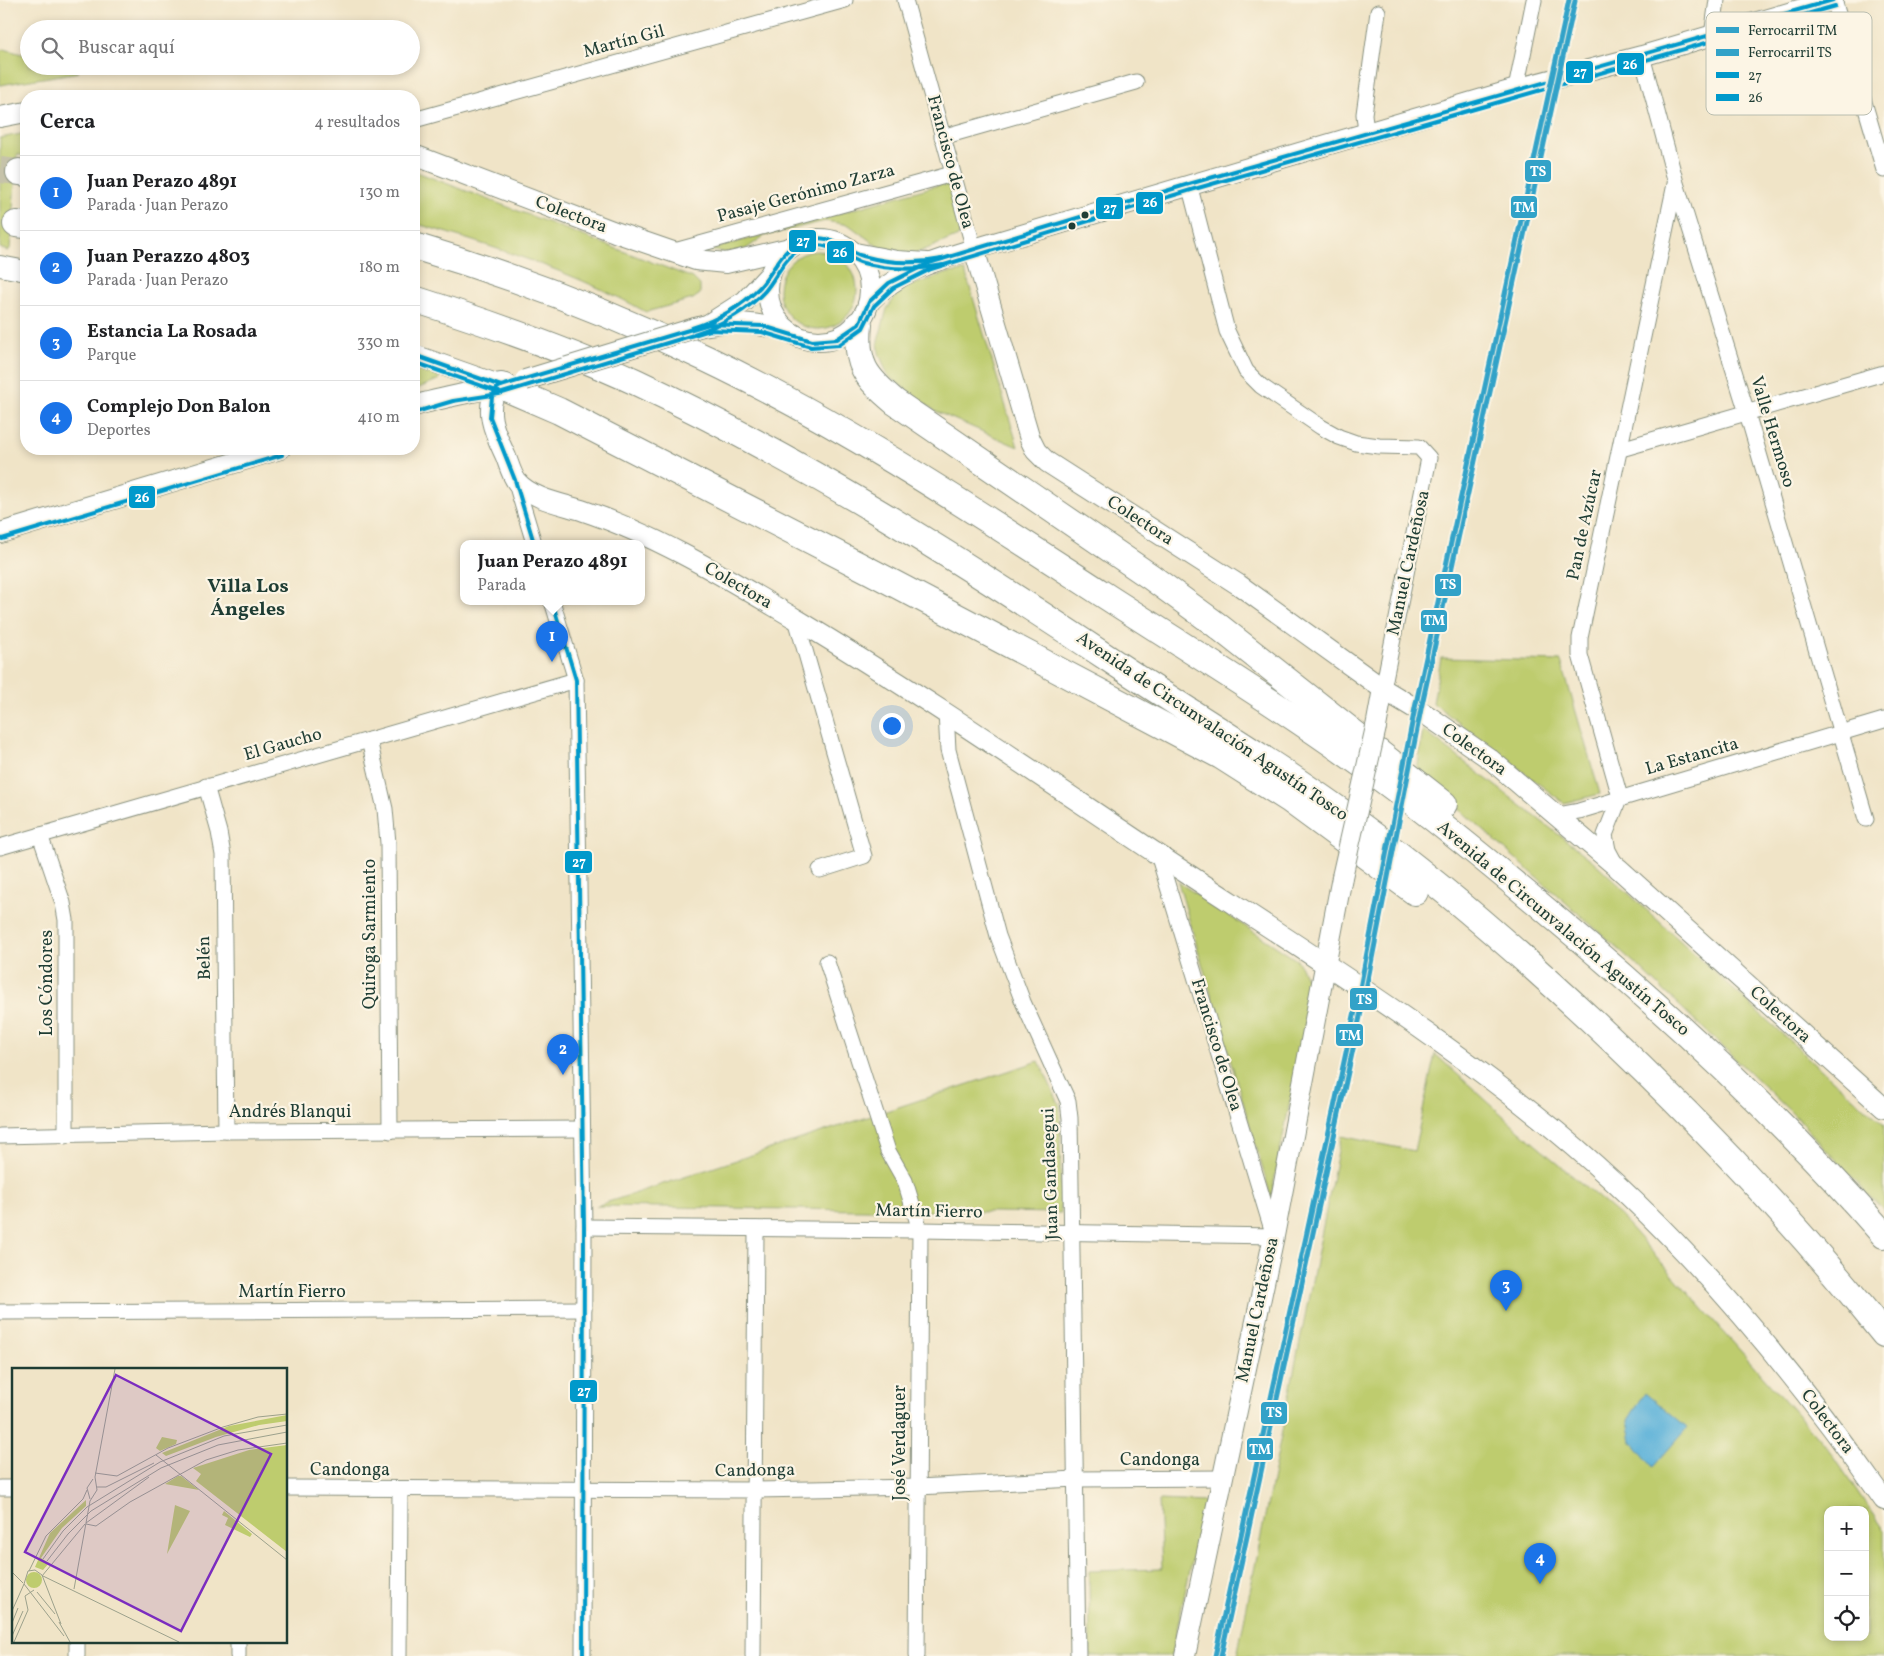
<!DOCTYPE html>
<html lang="es">
<head>
<meta charset="utf-8">
<style>
	body { margin:0; font-family:Vollkorn,serif; background:#f2f2f2; color:#202124 }
	.controls { position:absolute; right:15px; bottom:15px; display:grid; overflow:hidden; border-radius:10px; box-shadow:0 2px 8px #0003 }
	.controls button { width:45px; height:45px; display:grid; place-items:center; padding:0; border:0; border-bottom:1px solid #e0e0e0; background:#fff; color:#202124; font:25px sans-serif }
	.you { position:absolute; left:891px; top:725px; width:18px; height:18px; margin:-12px; border:4px solid #fff; border-radius:50%; background:#1a73e8; box-shadow:0 0 0 8px #1a73e833 }
	.badge { display:grid; place-items:center; width:32px; height:32px; border-radius:50%; background:#1a73e8; color:#fff; font-size:16px; font-weight:700 }
	.pin { position:absolute; translate:-50% -41px; filter:drop-shadow(0 1px 2px #0008) }
	.pin::after { content:''; position:absolute; top:26px; width:18px; height:15px; background:inherit; clip-path:polygon(0 0,100% 0,50% 100%) }
	.popup { position:absolute; left:460px; top:540px; width:185px; height:65px; box-sizing:border-box; display:grid; place-content:center; border-radius:10px; background:#fff; filter:drop-shadow(0 1px 4px #0005); font-size:16px; white-space:nowrap; color:#757577 }
	.popup b { font-size:19px; color:#202124 }
	.popup::after { content:''; position:absolute; left:50%; top:100%; margin-left:-10px; border:10px solid transparent; border-top-color:#fff }
	.list { margin:0; padding:0; list-style:none }
	h2 { display:flex; justify-content:space-between; align-items:center; height:65px; margin:0; padding:0 20px; font-size:21px }
	h2 small { font-size:16px; font-weight:400; color:#757577 }
	.list li { display:grid; grid-template-columns:32px 1fr auto; gap:15px; align-items:center; box-sizing:border-box; height:75px; padding:0 20px; border-top:1px solid #e0e0e0 }
	.list b { display:block; font-size:19px; white-space:nowrap }
	.list p { margin:0; font-size:16px; white-space:nowrap; color:#757577 }
	.list em { font-size:16px; font-style:normal; color:#757577 }
	.icon { flex:none; width:28px; height:28px; fill:none; stroke:currentColor; stroke-width:2; stroke-linecap:round; stroke-linejoin:round }
	.map { position:relative; flex:none; width:1884px; height:1656px; overflow:hidden }
	.search { position:absolute; background:#fff; box-shadow:0 2px 8px #0003; left:20px; top:20px; width:400px; height:55px; display:flex; align-items:center; gap:12px; box-sizing:border-box; padding:0 18px; border-radius:28px; color:#757577; font-size:19px }
	.panel { position:absolute; background:#fff; box-shadow:0 2px 8px #0003; left:20px; top:90px; width:400px; height:365px; border-radius:20px }
	.map>svg:first-child { display:block }
	.green { fill:#becc6e; stroke:#6e8451; fill-rule:evenodd }
	.water { fill:#5db2d9; stroke:#3e7886 }
	.lines { fill:none; stroke-linecap:round; stroke-linejoin:round }
	.motorway-tunnel { stroke:#c6c3aa; stroke-width:26; stroke-dasharray:26 13; stroke-linecap:butt }
	.minor-casing { stroke:#88907e; stroke-width:17 }
	.secondary-casing { stroke:#88907e; stroke-width:22 }
	.motorway-casing { stroke:#88907e; stroke-width:28 }
	.minor { stroke:#fff; stroke-width:15 }
	.secondary { stroke:#fff; stroke-width:20 }
	.motorway { stroke:#fff; stroke-width:26 }
	.secondary-bridge-casing { stroke:#88907e; stroke-width:22; stroke-linecap:butt }
	.secondary-bridge { stroke:#fff; stroke-width:20 }
	.bus-1-casing { stroke:#fcf5e5; stroke-width:8 }
	.bus-2-casing { stroke:#fcf5e5; stroke-width:8 }
	.bus-1 { stroke:#0099cb; stroke-width:4 }
	.bus-2 { stroke:#0099cb; stroke-width:4 }
	.rail-1-casing { stroke:#fcf5e5; stroke-width:9 }
	.rail-2-casing { stroke:#fcf5e5; stroke-width:9 }
	.rail-1 { stroke:#32a2c8; stroke-width:5 }
	.rail-2 { stroke:#32a2c8; stroke-width:5 }
	.bus-dot { fill:#1f3d34; stroke:#fcf5e5; stroke-width:2 }
	.labels { text-anchor:middle; dominant-baseline:central; stroke-width:4.5; stroke-linejoin:round; paint-order:stroke }
	.street-label { font-size:18px; fill:#1f3d34; stroke:#fcf5e5 }
	.quarter-label { font-size:20px; font-weight:bold; fill:#1f3d34; stroke:#fcf5e5 }
	.inset-road { fill:none; stroke:#9ca18c; stroke-width:1 }
	.view { fill:#7b2cbf; fill-opacity:0.15; stroke:#7b2cbf; stroke-width:2.5 }
	.inset-edge { fill:none; stroke:#1f3d34; stroke-width:2.5 }
	.key { fill:#fcf5e5; stroke:#babeb0; stroke-width:1 }
	.key-label { font-size:14px; fill:#1f3d34 }
	.line-badge { stroke:#fcf5e5; stroke-width:2 }
	.badge-label { font-size:14px; text-anchor:middle; font-weight:bold; fill:#fff }
</style>
</head>
<body>
<div class="map">
<svg width="1884" height="1656" viewBox="0 0 1884 1656">
	<rect width="100%" height="100%" fill="#fcf5e5"/>
	<filter id="ink" filterUnits="userSpaceOnUse"><feTurbulence type="fractalNoise" baseFrequency=".02" numOctaves="2"/><feDisplacementMap in="SourceGraphic" scale="10" xChannelSelector="R" yChannelSelector="G"/><feConvolveMatrix kernelMatrix="1 2 1 2 8 2 1 2 1" color-interpolation-filters="sRGB"/></filter>
	<filter id="wash" filterUnits="userSpaceOnUse"><feTurbulence type="fractalNoise" baseFrequency=".0096" numOctaves="4" result="noise"/><feDisplacementMap in="SourceGraphic" scale="20" xChannelSelector="R" yChannelSelector="G"/><feGaussianBlur stdDeviation="1.12" result="paint"/><feColorMatrix in="noise" values="0 0 0 0 0 0 0 0 0 0 0 0 0 0 0 0 0 1.4 0 .05"/><feComposite in="paint" operator="in"/></filter>
	<g filter="url(#wash)">
		<rect width="100%" height="100%" fill="#f0e4c7"/>
		<g class="green">
			<path d="M4,49L29,56V66H62L79,72L0,85V50Z"/>
			<path d="M26,133V155H17L10,249L8,251L0,248V138Z"/>
			<path d="M414,171L693,278L700,285V294L693,299L646,312C575,272 492,246 414,223Z"/>
			<path d="M949,182L963,234L912,255L880,248L849,225L825,221L764,236L746,249L727,253L709,250Z"/>
			<circle cx="818" cy="290" r="39"/>
			<path d="M965,271L1018,447L935,411L888,376L879,353L878,341L887,309L898,293L907,287L948,273Z"/>
			<path d="M414,366L438,376L440,379L414,390Z"/>
			<path d="M1441,658L1561,661L1600,794L1564,803L1433,703Z"/>
			<path d="M1423,730L1593,861L1827,1075L1884,1124V1211L1792,1113L1638,966L1417,772Z"/>
			<path d="M1178,882L1298,961L1312,990L1271,1197Z"/>
			<path d="M1435,1054L1530,1140L1620,1216L1830,1451L1884,1531V1656H1237L1341,1136L1414,1151ZM1828,1510H1865V1637H1828Z"/>
			<path d="M1039,1061L1060,1106L1061,1213L596,1206Z"/>
			<path d="M1159,1500L1205,1502L1171,1656H1090L1089,1571L1162,1569Z"/>
		</g>
		<path class="water" d="M1645,1393L1687,1428L1653,1467L1632,1442L1628,1420Z"/>
	</g>
	<g filter="url(#ink)">
		<g class="lines">
			<path class="motorway-tunnel" d="M0,170L19,172"/>
			<g class="minor-casing">
				<g id="minor">
					<path d="M905,0L974,249"/>
					<path d="M1834,0L1884,170"/>
					<path d="M1712,36L1717,0"/>
					<path d="M1642,56L1676,183L1747,413L1866,819"/>
					<path d="M1516,89L1534,0"/>
					<path d="M414,120L845,0"/>
					<path d="M1366,133L1364,114L1378,12"/>
					<path d="M942,137L1136,82"/>
					<path d="M1189,184L1227,331L1246,371L1261,386L1321,427L1339,437L1356,443L1379,446L1419,447L1429,458L1383,689"/>
					<path d="M671,252L952,174"/>
					<path d="M1621,449L1884,373"/>
					<path d="M515,480L534,543"/>
					<path d="M552,601L576,680L584,1227L583,1656"/>
					<path d="M796,619L864,856L820,870"/>
					<path d="M946,712L948,750L998,936L1023,1002L1068,1101L1070,1118L1078,1656"/>
					<path d="M369,740L385,809L388,843L390,1131"/>
					<path d="M206,786L219,832L223,855L226,1131"/>
					<path d="M1554,812L1563,814L1579,811L1884,720"/>
					<path d="M40,835L63,903L66,920V1136"/>
					<path d="M0,847L576,680"/>
					<path d="M1615,863L1608,850L1605,835L1620,797L1580,655V638L1675,184"/>
					<path d="M827,962L888,1151L905,1181L920,1230L917,1656"/>
					<path d="M0,1136L226,1131L581,1129"/>
					<path d="M584,1227L920,1230L1274,1236L1158,854"/>
					<path d="M0,1312L584,1309"/>
					<path d="M0,1488H14"/>
					<path d="M286,1488L755,1490L918,1487L1076,1479L1224,1478"/>
					<path d="M77,1656V1642"/>
					<path d="M238,1656V1642"/>
					<path d="M399,1656L400,1489"/>
					<path d="M753,1656L756,1229"/>
				</g>
			</g>
			<g class="secondary-casing">
				<g id="secondary">
					<path d="M0,117L26,112"/>
					<path d="M414,155L615,232L696,260L726,263L790,248"/>
					<circle cx="819" cy="290" r="51"/>
					<path d="M974,249L1030,439L1036,451L1047,462L1239,585L1383,689L1431,718L1490,759L1618,868L1884,1108"/>
					<path d="M855,253L897,261L927,263"/>
					<path d="M0,266L26,271"/>
					<path d="M869,302C900,270 932,262 974,249L1516,89L1642,56L1833,0"/>
					<path d="M709,324L745,301L770,274"/>
					<path d="M695,328C725,319 760,323 789,332"/>
					<path d="M414,355L499,385"/>
					<path d="M497,388C483,412 496,435 506,457C509,465 512,476 517,482C532,499 563,504 584,511C659,536 728,579 796,619C919,693 1037,774 1157,854C1292,943 1431,1028 1556,1131C1683,1236 1790,1365 1884,1500"/>
					<path d="M414,406C444,397 476,392 506,384"/>
					<path d="M0,533L280,449"/>
					<path d="M1376,727L1383,689"/>
					<path d="M1185,1656L1274,1236L1342,877"/>
				</g>
			</g>
			<g class="motorway-casing">
				<g id="motorway">
					<path d="M19,172L26,173"/>
					<path d="M16,224L26,225"/>
					<path d="M414,246C514,276 613,314 707,359C845,425 973,510 1101,593C1194,653 1289,711 1379,777C1439,821 1497,869 1554,917C1671,1015 1784,1120 1884,1235"/>
					<path d="M414,299C489,323 565,349 636,382C802,460 957,558 1109,659C1193,715 1280,766 1361,826C1442,885 1518,952 1591,1020C1696,1118 1795,1222 1884,1334"/>
					<path d="M859,324C855,364 865,377 895,402L1151,577L1214,623L1444,804"/>
					<path d="M501,386L559,411L872,572L1221,756L1290,800L1415,892"/>
				</g>
			</g>
			<use href="#minor" class="minor"/>
			<use href="#secondary" class="secondary"/>
			<use href="#motorway" class="motorway"/>
			<g class="secondary-bridge-casing">
				<g id="secondary-bridge">
					<path d="M525,380L695,328"/>
					<path d="M1342,877L1376,727"/>
				</g>
			</g>
			<use href="#secondary-bridge" class="secondary-bridge"/>
			<g class="bus-1-casing">
				<g id="bus-1">
					<path d="M692,328C718,320 741,307 760,287C774,272 781,248 803,241C832,231 841,250 863,256C888,263 917,264 942,259"/>
					<path d="M414,355L501,386"/>
					<path d="M534,543L515,480L490,417L492,397L497,388L501,386L709,324L763,326L812,341L837,339L859,324L869,302L889,283L929,263L1189,184L1833,0"/>
					<path d="M552,601L576,680L584,1227L583,1656"/>
				</g>
			</g>
			<g class="bus-2-casing">
				<g id="bus-2">
					<path d="M694,334C721,325 746,312 765,291C778,276 785,253 806,247C830,240 843,257 863,263C889,270 917,270 943,265"/>
					<path d="M414,362L499,392"/>
					<path d="M416,412L453,401L499,394L710,330L762,332L811,347L839,345L863,328L874,306L893,288L931,269L1191,190L1835,6"/>
					<path d="M2,539L282,455"/>
				</g>
			</g>
			<use href="#bus-1" class="bus-1"/>
			<use href="#bus-2" class="bus-2"/>
			<g class="rail-1-casing">
				<path id="rail-1" d="M1215,1656L1360,988L1415,708L1569,0"/>
			</g>
			<g class="rail-2-casing">
				<path id="rail-2" d="M1221,1656L1366,989L1421,709L1575,1"/>
			</g>
			<use href="#rail-1" class="rail-1"/>
			<use href="#rail-2" class="rail-2"/>
		</g>
	</g>
	<g class="bus-dot">
		<circle cx="1085" cy="215" r="4.5"/>
		<circle cx="1072" cy="226" r="4.5"/>
	</g>
	<g class="labels">
		<g class="street-label">
			<text transform="translate(624 42) rotate(-15)">Martín Gil</text>
			<text transform="translate(950 162) rotate(75)">Francisco de Olea</text>
			<text transform="translate(806 194) rotate(-15)">Pasaje Gerónimo Zarza</text>
			<text transform="translate(571 215) rotate(21)">Colectora</text>
			<text transform="translate(1772 432) rotate(73)">Valle Hermoso</text>
			<text transform="translate(1140 521) rotate(33)">Colectora</text>
			<text transform="translate(1585 525) rotate(-78)">Pan de Azúcar</text>
			<text transform="translate(1409 563) rotate(-78)">Manuel Cardeñosa</text>
			<text transform="translate(738 586) rotate(30)">Colectora</text>
			<text transform="translate(1212 727) rotate(34)">Avenida de Circunvalación Agustín Tosco</text>
			<text transform="translate(283 745) rotate(-16)">El Gaucho</text>
			<text transform="translate(1474 750) rotate(36)">Colectora</text>
			<text transform="translate(1692 757) rotate(-16)">La Estancita</text>
			<text transform="translate(1563 929) rotate(40)">Avenida de Circunvalación Agustín Tosco</text>
			<text transform="translate(370 934) rotate(-90)">Quiroga Sarmiento</text>
			<text transform="translate(205 958) rotate(-91)">Belén</text>
			<text transform="translate(47 983) rotate(-90)">Los Cóndores</text>
			<text transform="translate(1780 1015) rotate(42)">Colectora</text>
			<text transform="translate(1216 1045) rotate(73)">Francisco de Olea</text>
			<text x="290" y="1112">Andrés Blanqui</text>
			<text transform="translate(1051 1174) rotate(-92)">Juan Gandasegui</text>
			<text transform="translate(929 1212) rotate(1)">Martín Fierro</text>
			<text x="292" y="1292">Martín Fierro</text>
			<text transform="translate(1258 1310) rotate(-78)">Manuel Cardeñosa</text>
			<text transform="translate(1827 1422) rotate(53)">Colectora</text>
			<text transform="translate(900 1443) rotate(-90)">José Verdaguer</text>
			<text x="1160" y="1460">Candonga</text>
			<text x="350" y="1470">Candonga</text>
			<text transform="translate(755 1471) rotate(-1)">Candonga</text>
		</g>
		<g class="quarter-label">
			<text x="248" y="587">Villa Los<tspan x="248" dy="23">Ángeles</tspan></text>
		</g>
	</g>
	<g transform="translate(12 1368)">
		<rect width="275" height="275" fill="#f0e4c7"/>
		<path d="M275,47V53L247,57L204,69L154,88L150,85L217,58ZM150,69L165,72L164,76L148,83L144,80ZM275,77V184L184,113L189,106L181,100L237,82ZM166,108H169L187,122L153,116ZM74,132V138L50,160L29,190L37,195L31,202L23,199L38,165ZM163,137L178,143L155,186ZM212,143L240,166L238,169L213,157L216,150L210,147ZM14 212a8 8 0 1 1 16 0a8 8 0 1 1-16 0Z" fill="#becc6e"/>
		<path class="inset-road" d="M144,87L275,192M83,105L105,108L156,80L211,59L246,49L275,46M85,119H94L142,95M78,131L75,120L81,111M74,155L137,109M74,156L84,158L118,134L194,92L226,82L275,75M31,191L51,163L75,139L148,94L212,68L275,57M35,193L56,166L79,143L149,100L206,77L275,64M17,203L34,168L71,131L75,122M0,204L11,215M30,208L73,156M31,208L167,274M62,221L78,133L85,122L83,109L103,1M25,224L43,246M0,243L12,216M47,254L58,274M0,255L6,240M49,256L30,207L23,202L16,203L12,216L52,268M0,268L11,243M2,274L16,242L13,228L22,222"/>
		<path class="view" d="M104,7L259,86L169,263L13,184Z"/>
		<rect width="275" height="275" class="inset-edge"/>
	</g>
	<rect x="1706" y="12" width="166" height="103" rx="8" class="key"/>
	<rect x="1716" y="27" width="23" height="6" fill="#32a2c8"/>
	<rect x="1716" y="49" width="23" height="7" fill="#32a2c8"/>
	<rect x="1716" y="72" width="23" height="6" fill="#0099cb"/>
	<rect x="1716" y="94" width="23" height="7" fill="#0099cb"/>
	<g class="key-label">
		<text x="1748" y="35">Ferrocarril TM</text>
		<text x="1748" y="57">Ferrocarril TS</text>
		<text x="1748" y="80">27</text>
		<text x="1748" y="102">26</text>
	</g>
	<g class="line-badge">
		<rect x="1616" y="52" width="29" height="24" rx="5" fill="#0099cb"/>
		<rect x="1565" y="60" width="29" height="24" rx="5" fill="#0099cb"/>
		<rect x="1524" y="159" width="28" height="24" rx="5" fill="#32a2c8"/>
		<rect x="1135" y="191" width="29" height="24" rx="5" fill="#0099cb"/>
		<rect x="1510" y="195" width="28" height="24" rx="5" fill="#32a2c8"/>
		<rect x="1095" y="196" width="29" height="24" rx="5" fill="#0099cb"/>
		<rect x="788" y="229" width="29" height="24" rx="5" fill="#0099cb"/>
		<rect x="826" y="240" width="29" height="24" rx="5" fill="#0099cb"/>
		<rect x="128" y="485" width="28" height="24" rx="5" fill="#0099cb"/>
		<rect x="1434" y="573" width="28" height="24" rx="5" fill="#32a2c8"/>
		<rect x="1420" y="609" width="28" height="24" rx="5" fill="#32a2c8"/>
		<rect x="564" y="850" width="29" height="24" rx="5" fill="#0099cb"/>
		<rect x="1349" y="987" width="29" height="24" rx="5" fill="#32a2c8"/>
		<rect x="1335" y="1023" width="29" height="24" rx="5" fill="#32a2c8"/>
		<rect x="569" y="1379" width="29" height="24" rx="5" fill="#0099cb"/>
		<rect x="1260" y="1401" width="28" height="24" rx="5" fill="#32a2c8"/>
		<rect x="1246" y="1437" width="28" height="24" rx="5" fill="#32a2c8"/>
	</g>
	<g class="badge-label">
		<text x="1630" y="69">26</text>
		<text x="1580" y="77">27</text>
		<text x="1538" y="176">TS</text>
		<text x="1150" y="207">26</text>
		<text x="1524" y="212">TM</text>
		<text x="1110" y="213">27</text>
		<text x="803" y="246">27</text>
		<text x="840" y="257">26</text>
		<text x="142" y="502">26</text>
		<text x="1448" y="589">TS</text>
		<text x="1434" y="625">TM</text>
		<text x="579" y="867">27</text>
		<text x="1364" y="1004">TS</text>
		<text x="1350" y="1040">TM</text>
		<text x="584" y="1396">27</text>
		<text x="1274" y="1417">TS</text>
		<text x="1260" y="1454">TM</text>
	</g>
</svg>
<div class="controls">
<button>+</button>
<button>−</button>
<button><svg class="icon" aria-label="locate" viewBox="0 0 24 24"><circle cx="12" cy="12" r="6"/><path d="M12 2v4M12 18v4M2 12h4M18 12h4"/></svg></button>
</div>
<div class="you"></div>
<div class="pin badge" style="left:552px;top:662px">1</div>
<div class="popup"><b>Juan Perazo 4891</b>Parada</div>
<div class="pin badge" style="left:563px;top:1075px">2</div>
<div class="pin badge" style="left:1506px;top:1311px">3</div>
<div class="pin badge" style="left:1540px;top:1584px">4</div>
<div class="search"><svg class="icon" aria-label="search" viewBox="0 0 24 24"><circle cx="10" cy="10" r="6"/><path d="M15 15l6 6"/></svg>Buscar aquí</div>
<section class="panel">
<h2>Cerca<small>4 resultados</small></h2>
<ul class="list">
<li><span class="badge">1</span><div><b>Juan Perazo 4891</b><p>Parada · Juan Perazo</p></div><em>130 m</em></li>
<li><span class="badge">2</span><div><b>Juan Perazzo 4803</b><p>Parada · Juan Perazo</p></div><em>180 m</em></li>
<li><span class="badge">3</span><div><b>Estancia La Rosada</b><p>Parque</p></div><em>330 m</em></li>
<li><span class="badge">4</span><div><b>Complejo Don Balon</b><p>Deportes</p></div><em>410 m</em></li>
</ul>
</section>
</div>
</body>
</html>
